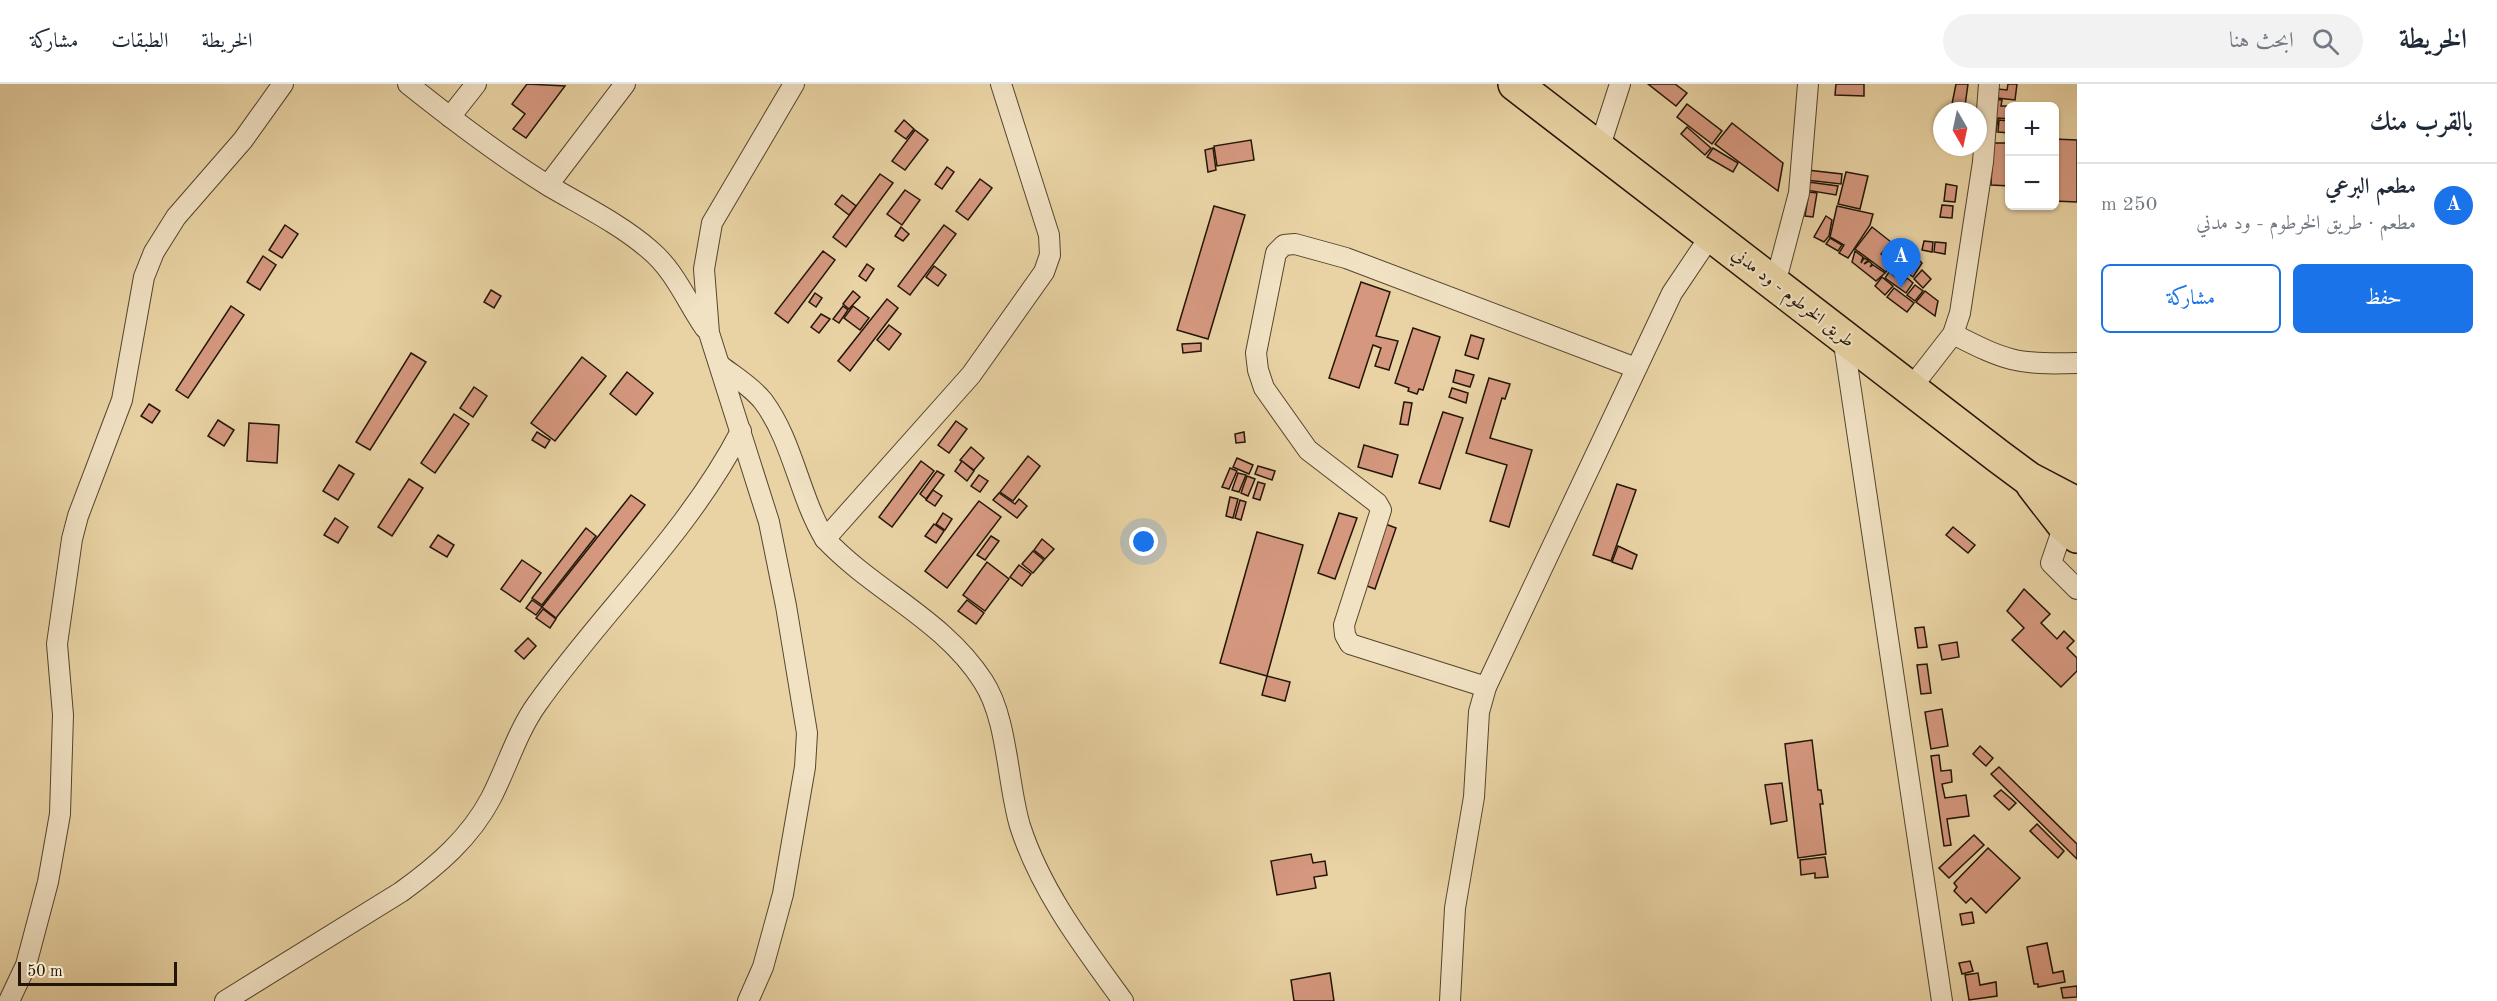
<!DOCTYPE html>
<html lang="ar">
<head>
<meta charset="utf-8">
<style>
	body { margin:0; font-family:"Old Standard TT",Amiri,serif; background:#f2f2f3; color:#1f2937; direction:rtl }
	.controls { position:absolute; right:18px; top:18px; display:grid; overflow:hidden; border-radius:9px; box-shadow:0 2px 4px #0004 }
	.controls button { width:54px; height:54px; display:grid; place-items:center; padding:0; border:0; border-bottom:2px solid #e0e1e3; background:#fff; color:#1f2937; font:30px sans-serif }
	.compass { position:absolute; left:1933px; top:18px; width:54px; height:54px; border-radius:50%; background:#fff; box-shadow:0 2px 4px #0004; rotate:171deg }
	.scale { position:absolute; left:18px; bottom:15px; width:159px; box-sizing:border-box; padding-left:6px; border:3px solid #231607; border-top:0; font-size:16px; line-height:21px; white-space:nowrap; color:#231607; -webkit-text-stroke:4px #f1e2c4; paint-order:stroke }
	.you { position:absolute; left:1144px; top:458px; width:21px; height:21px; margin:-15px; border:4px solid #fff; border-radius:50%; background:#1a73e8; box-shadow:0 0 0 9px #1a73e833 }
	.badge { display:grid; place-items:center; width:39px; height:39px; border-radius:50%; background:#1a73e8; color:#fff; font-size:20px; font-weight:700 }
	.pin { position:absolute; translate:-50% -50px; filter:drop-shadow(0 2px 3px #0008) }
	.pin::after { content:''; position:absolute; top:32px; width:21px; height:18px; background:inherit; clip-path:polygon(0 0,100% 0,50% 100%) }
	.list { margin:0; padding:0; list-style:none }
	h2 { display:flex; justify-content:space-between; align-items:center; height:78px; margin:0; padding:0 24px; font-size:26px }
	h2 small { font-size:20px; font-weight:400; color:#747a83 }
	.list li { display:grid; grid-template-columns:39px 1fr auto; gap:18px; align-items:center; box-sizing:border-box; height:84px; padding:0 24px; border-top:2px solid #e0e1e3 }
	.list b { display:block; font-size:22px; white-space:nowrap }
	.list p { margin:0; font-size:20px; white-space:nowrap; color:#747a83 }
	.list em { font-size:20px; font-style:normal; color:#747a83 }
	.actions { display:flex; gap:12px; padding:18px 24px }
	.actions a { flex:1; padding:14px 0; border:2px solid #1a73e8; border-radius:9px; text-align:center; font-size:21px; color:#1a73e8 }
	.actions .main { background:#1a73e8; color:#fff }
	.icon { flex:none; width:33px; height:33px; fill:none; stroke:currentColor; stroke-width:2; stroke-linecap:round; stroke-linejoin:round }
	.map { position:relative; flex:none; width:2077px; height:917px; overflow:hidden; direction:ltr }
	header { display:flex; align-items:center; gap:36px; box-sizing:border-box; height:84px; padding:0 30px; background:#fff; border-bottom:2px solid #e0e1e3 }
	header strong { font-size:28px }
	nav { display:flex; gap:33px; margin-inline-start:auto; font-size:21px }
	.search { width:420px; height:54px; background:#f2f2f3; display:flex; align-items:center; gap:15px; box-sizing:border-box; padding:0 21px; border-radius:33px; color:#747a83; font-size:22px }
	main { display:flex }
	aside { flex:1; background:#fff }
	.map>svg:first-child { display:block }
	.building { fill:#d5987f; stroke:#231607; stroke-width:1.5 }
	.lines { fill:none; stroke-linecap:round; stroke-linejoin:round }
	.street-casing { stroke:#54452e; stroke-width:22 }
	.highway-casing { stroke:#231607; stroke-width:36 }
	.street { stroke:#f1e2c4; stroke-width:20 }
	.highway { stroke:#e9d3a4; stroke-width:33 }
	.labels { text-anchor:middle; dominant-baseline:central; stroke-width:4.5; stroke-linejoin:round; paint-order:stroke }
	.street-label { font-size:18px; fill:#231607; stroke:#f1e2c4 }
</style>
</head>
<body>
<header>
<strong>الخريطة</strong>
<div class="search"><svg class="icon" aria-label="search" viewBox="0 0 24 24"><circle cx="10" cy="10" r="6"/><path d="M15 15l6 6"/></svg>ابحث هنا</div>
<nav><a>الخريطة</a><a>الطبقات</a><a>مشاركة</a></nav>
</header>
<main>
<aside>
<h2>بالقرب منك<small></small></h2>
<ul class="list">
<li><span class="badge">A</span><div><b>مطعم البرعي</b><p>مطعم · طريق الخرطوم - ود مدني</p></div><em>250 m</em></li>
</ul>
<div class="actions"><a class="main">حفظ</a><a>مشاركة</a></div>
</aside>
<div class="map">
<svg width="2077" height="917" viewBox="0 0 2077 917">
	<rect width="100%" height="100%" fill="#e9d3a4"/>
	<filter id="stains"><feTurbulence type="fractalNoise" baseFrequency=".00333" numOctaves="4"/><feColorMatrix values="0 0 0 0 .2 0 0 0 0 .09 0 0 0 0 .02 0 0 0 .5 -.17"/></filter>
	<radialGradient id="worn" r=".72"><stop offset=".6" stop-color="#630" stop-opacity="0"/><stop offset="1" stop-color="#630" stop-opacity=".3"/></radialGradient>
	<g class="building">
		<path d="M527,0L565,2L526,54L513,45L525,30L512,20Z"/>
		<path d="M1648,0H1675L1687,9L1676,22Z"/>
		<path d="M1836,0H1864V12L1835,11Z"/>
		<path d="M1956,0H1968L1965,22L1952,20Z"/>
		<path d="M2008,0H2017L2015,16L1997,14L1998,5L2007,6Z"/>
		<path d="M1993,15L2002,16L2001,22H2010V35L1998,34L1996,48L1989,47Z"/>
		<path d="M1687,20L1722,47L1712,60L1677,33Z"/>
		<path d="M904,36L914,45L906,55L895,47Z"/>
		<path d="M1999,36L2010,37V49L1998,48Z"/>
		<path d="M1732,39L1783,79L1778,107L1715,60Z"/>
		<path d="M1687,43L1711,64L1705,71L1681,50Z"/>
		<path d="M915,46L928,56L905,86L892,77Z"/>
		<path d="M2054,55L2077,56V118L2054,117Z"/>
		<path d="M1251,56L1254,76L1217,82L1214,62Z"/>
		<path d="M1993,59H2010V102L1991,101Z"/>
		<path d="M1213,64L1216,86L1208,88L1205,66Z"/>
		<path d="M1713,64L1738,79L1733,88L1707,73Z"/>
		<path d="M947,83L954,88L942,105L935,100Z"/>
		<path d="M1807,86L1842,90L1841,100L1806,96Z"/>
		<path d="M1846,88L1868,92L1860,125L1838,120Z"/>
		<path d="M880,90L893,99L846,163L833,153Z"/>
		<path d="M980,95L992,104L968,136L956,127Z"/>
		<path d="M1808,98L1838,102L1836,111L1806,106Z"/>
		<path d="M1946,100L1957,102L1955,118L1944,117Z"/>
		<path d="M905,106L920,116L902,141L887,130Z"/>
		<path d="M1809,108L1817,109L1813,133L1805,132Z"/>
		<path d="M842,111L856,122L849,131L835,120Z"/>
		<path d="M1942,121L1953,122L1952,134L1940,133Z"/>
		<path d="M1214,122L1245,131L1208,255L1177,246Z"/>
		<path d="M1837,122L1873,130L1870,141L1848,174L1839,169L1844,161L1830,153Z"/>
		<path d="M1826,132L1832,136L1829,152L1824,158L1814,153Z"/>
		<path d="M285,141L298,150L282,174L269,166Z"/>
		<path d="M944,141L956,150L910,211L898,202Z"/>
		<path d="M901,143L909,150L903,157L895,152Z"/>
		<path d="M1872,143L1891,158L1881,170L1893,179L1886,188L1855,165Z"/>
		<path d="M1830,154L1842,161L1838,167L1826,160Z"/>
		<path d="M1924,157L1933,158L1932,168L1922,166Z"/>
		<path d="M1893,158L1904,165L1895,178L1884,170Z"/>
		<path d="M1935,158L1946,159L1945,170L1934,168Z"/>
		<path d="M823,167L835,176L788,239L775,229Z"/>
		<path d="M1855,167L1863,173L1861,179L1864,174L1868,176L1864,180L1869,177L1872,180L1870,183L1873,181L1885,189L1876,197L1852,178Z"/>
		<path d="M263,172L276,181L260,206L247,198Z"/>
		<path d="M1917,174L1922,179L1913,193L1903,185L1909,177L1912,180Z"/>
		<path d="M867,180L874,185L866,197L859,192Z"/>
		<path d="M934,182L946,191L938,202L926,193Z"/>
		<path d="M1922,186L1931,195L1923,204L1914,195Z"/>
		<path d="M1889,188L1903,199L1907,194L1913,199L1906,209L1885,194Z"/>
		<path d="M1882,193L1893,202L1885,211L1875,202Z"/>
		<path d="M1361,198L1390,208L1376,252L1398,257L1389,286L1375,282L1381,264L1373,261L1359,304L1329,294Z"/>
		<path d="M1915,201L1923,207L1915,217L1907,211Z"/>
		<path d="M1894,204L1914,219L1907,228L1887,213Z"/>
		<path d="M491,206L501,212L494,224L484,218Z"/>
		<path d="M853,207L860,213L849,225L843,220Z"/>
		<path d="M1925,207L1938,217L1935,232L1916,218Z"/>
		<path d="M815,209L822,214L816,223L809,218Z"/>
		<path d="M887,215L898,224L850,287L838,277Z"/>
		<path d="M231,222L244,231L188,314L176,306Z"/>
		<path d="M843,222L848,226L839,239L833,235Z"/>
		<path d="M853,222L869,234L860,246L844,234Z"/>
		<path d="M821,230L830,235L819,249L811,243Z"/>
		<path d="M889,241L901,250L889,266L877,256Z"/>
		<path d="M1413,244L1440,253L1423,306L1419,305L1417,310L1408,307L1409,304L1395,299Z"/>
		<path d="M1471,251L1484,255L1478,275L1465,271Z"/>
		<path d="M1201,259V267L1183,269L1182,260Z"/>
		<path d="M411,269L426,278L370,366L356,358Z"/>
		<path d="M582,273L606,292L555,357L531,339Z"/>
		<path d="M1456,286L1474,291L1470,303L1453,298Z"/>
		<path d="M627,288L653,309L636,331L610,310Z"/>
		<path d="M1489,294L1510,300L1505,315L1502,314L1490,354L1532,366L1509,443L1490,437L1507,381L1466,369Z"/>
		<path d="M474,303L487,312L473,333L460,324Z"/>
		<path d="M1452,304L1468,309L1466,319L1449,313Z"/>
		<path d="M1404,318L1412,319L1408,341L1400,340Z"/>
		<path d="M149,320L160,327L152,339L141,332Z"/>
		<path d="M1443,328L1463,334L1440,405L1419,399Z"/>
		<path d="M454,330L469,340L435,389L421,379Z"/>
		<path d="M218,336L234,346L224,362L208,352Z"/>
		<path d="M956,337L967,345L949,369L938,361Z"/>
		<path d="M249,339L279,341L277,379L247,377Z"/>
		<path d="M537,348L550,356L545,364L532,356Z"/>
		<path d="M1244,348L1245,358L1236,359L1235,350Z"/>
		<path d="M1364,361L1398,371L1392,393L1358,383Z"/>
		<path d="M971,363L984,374L974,386L960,376Z"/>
		<path d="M1028,372L1040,382L1013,417L1000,408Z"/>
		<path d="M1237,374L1253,381L1249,390L1233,383Z"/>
		<path d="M921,377L934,387L892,443L879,433Z"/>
		<path d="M962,377L974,387L967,397L955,387Z"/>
		<path d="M339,381L354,390L338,416L323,407Z"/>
		<path d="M1258,382L1275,387L1272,396L1255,390Z"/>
		<path d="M1230,384L1237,387L1229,405L1222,403Z"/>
		<path d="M937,387L944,391L926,415L920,410Z"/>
		<path d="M1238,389L1246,391L1239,408L1232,406Z"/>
		<path d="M979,391L988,397L980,408L971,402Z"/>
		<path d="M1247,392L1255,395L1248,412L1241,409Z"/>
		<path d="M409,395L423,404L392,452L378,443Z"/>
		<path d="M1258,398L1265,400L1260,416L1253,414Z"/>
		<path d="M1617,400L1636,406L1611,477L1593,471Z"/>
		<path d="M933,406L942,412L935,422L926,416Z"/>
		<path d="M999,409L1015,420L1019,415L1027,422L1017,434L993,416Z"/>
		<path d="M631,411L645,421L556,534L542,523Z"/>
		<path d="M1230,413L1238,415L1233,434L1226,432Z"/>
		<path d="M1240,416L1246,418L1241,436L1235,434Z"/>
		<path d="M979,417L1001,433L947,504L925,487Z"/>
		<path d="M943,429L952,435L945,446L936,440Z"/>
		<path d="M1339,429L1357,434L1335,495L1318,489Z"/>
		<path d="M335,434L348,443L338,459L324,451Z"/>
		<path d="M1380,438L1396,444L1375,505L1359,499Z"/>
		<path d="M934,440L944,447L936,459L925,452Z"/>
		<path d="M1953,443L1975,461L1968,469L1946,451Z"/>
		<path d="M586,444L596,452L542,521L532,514Z"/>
		<path d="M1257,448L1303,461L1267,592L1220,579Z"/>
		<path d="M438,451L454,461L447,473L430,463Z"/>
		<path d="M991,452L999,457L985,476L977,471Z"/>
		<path d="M1042,455L1054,465L1045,475L1034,466Z"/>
		<path d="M1618,462L1637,471L1632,485L1612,478Z"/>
		<path d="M1033,467L1044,476L1033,489L1022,480Z"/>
		<path d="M522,476L541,489L520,518L501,505Z"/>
		<path d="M987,478L1009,495L985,527L963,511Z"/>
		<path d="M1019,481L1031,490L1022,502L1010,493Z"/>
		<path d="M2024,505L2050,530L2041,539L2057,555L2064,547L2074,557L2067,564L2077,574V587L2061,603L2012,556L2024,544L2007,527Z"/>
		<path d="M532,516L542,523L536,531L526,524Z"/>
		<path d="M967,516L984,529L976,540L958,527Z"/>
		<path d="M543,525L556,535L550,544L536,534Z"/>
		<path d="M1924,543L1927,563L1918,564L1915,544Z"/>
		<path d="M528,554L536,562L524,575L515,567Z"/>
		<path d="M1957,558L1959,573L1942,576L1939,561Z"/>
		<path d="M1927,580L1931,609L1921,610L1917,581Z"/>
		<path d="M1267,592L1290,598L1285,617L1262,611Z"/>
		<path d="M1942,625L1948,662L1931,665L1925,628Z"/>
		<path d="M1812,656L1818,706H1821L1823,720H1820L1826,770L1798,774L1785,660Z"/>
		<path d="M1980,662L1993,674L1986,682L1973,670Z"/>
		<path d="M1939,671L1941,687L1951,686L1952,698L1942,700L1945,714L1966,711L1969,732L1947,735L1951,761L1944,762L1931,672Z"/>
		<path d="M1999,683L2077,760V775L1991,690Z"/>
		<path d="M1782,699L1787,737L1771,740L1765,701Z"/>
		<path d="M2001,706L2016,719L2009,726L1994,712Z"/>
		<path d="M2037,740L2064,767L2058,774L2030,747Z"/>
		<path d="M1974,751L1984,761L1949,794L1939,784Z"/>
		<path d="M1988,764L2020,794L1986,829L1971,814L1966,819L1954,807L1957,803L1954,799Z"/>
		<path d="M1311,770L1313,779L1325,777L1327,791L1314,793L1316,804L1277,811L1271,777Z"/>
		<path d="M1825,773L1828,793L1815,794V789L1801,791L1800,776Z"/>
		<path d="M1972,828L1974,839L1962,841L1960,830Z"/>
		<path d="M2047,859L2053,889L2063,887L2065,898L2038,903V900H2034L2027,863Z"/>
		<path d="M1970,877L1973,887L1962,890L1959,879Z"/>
		<path d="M1330,889L1334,917H1294L1291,896Z"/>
		<path d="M1978,889L1980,901L1996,898L1997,912L1969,916L1965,891Z"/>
		<path d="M2077,902V913L2063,914L2061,904Z"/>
	</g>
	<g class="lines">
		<g class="street-casing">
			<g id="street">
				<path d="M408,0C453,36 500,72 549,102C583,122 620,140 650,166C675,187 687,218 705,244"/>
				<path d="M450,33L476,0"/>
				<path d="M1599,65L1620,0"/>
				<path d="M548,101L625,0"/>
				<path d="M1775,200L1799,109L1808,0"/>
				<path d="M1953,250C2006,277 2017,281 2077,279"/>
				<path d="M1843,253L1942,917"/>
				<path d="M721,282C735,293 752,303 763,317C793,357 799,412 825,455C874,507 944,536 983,597C1008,635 1007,698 1020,742C1041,807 1083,862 1123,917"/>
				<path d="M1911,304L1953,250L1960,229L1983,78L1989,0"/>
				<path d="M2069,434L2064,441L2051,479L2077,505"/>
				<path d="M825,455L971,291L1044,188L1050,171L1049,151L1001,0"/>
				<path d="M1486,603L1350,560L1345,551L1344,541L1381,426L1377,419L1308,366L1264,304L1258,286L1256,269L1276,169L1284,161L1295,160L1346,174L1636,284"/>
				<path d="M9,917L26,881L48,798L60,730L63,631L57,560L72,455L78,432L122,316L144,193L154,168L176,133L243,56L283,0"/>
				<path d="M225,917L401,808C437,782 470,754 491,714C507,683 517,648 537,620C603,527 688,449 741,347"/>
				<path d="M748,917L763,883L783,810L805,683L807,649L786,522L769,438L709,249L704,185L712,139L794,0"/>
				<path d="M1450,917L1455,824L1474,713L1479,628L1486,603L1672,209L1711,151"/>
			</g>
		</g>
		<g class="highway-casing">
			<g id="highway">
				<path d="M1515,0L1998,372L2029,395L2077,420"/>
				<path d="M2033,401L2064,441L2077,452"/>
			</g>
		</g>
		<use href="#street" class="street"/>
		<use href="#highway" class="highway"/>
	</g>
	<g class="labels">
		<g class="street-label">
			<text transform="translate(1793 214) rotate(38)">طريق الخرطوم - ود مدني</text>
		</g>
	</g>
	<rect width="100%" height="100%" filter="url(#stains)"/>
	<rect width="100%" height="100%" fill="url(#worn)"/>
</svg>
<div class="controls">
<button>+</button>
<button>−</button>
</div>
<svg class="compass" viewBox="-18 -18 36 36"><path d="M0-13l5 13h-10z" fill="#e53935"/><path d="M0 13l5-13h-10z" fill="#747a83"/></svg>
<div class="scale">50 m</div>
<div class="you"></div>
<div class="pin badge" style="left:1901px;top:204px">A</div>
</div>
</main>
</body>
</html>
